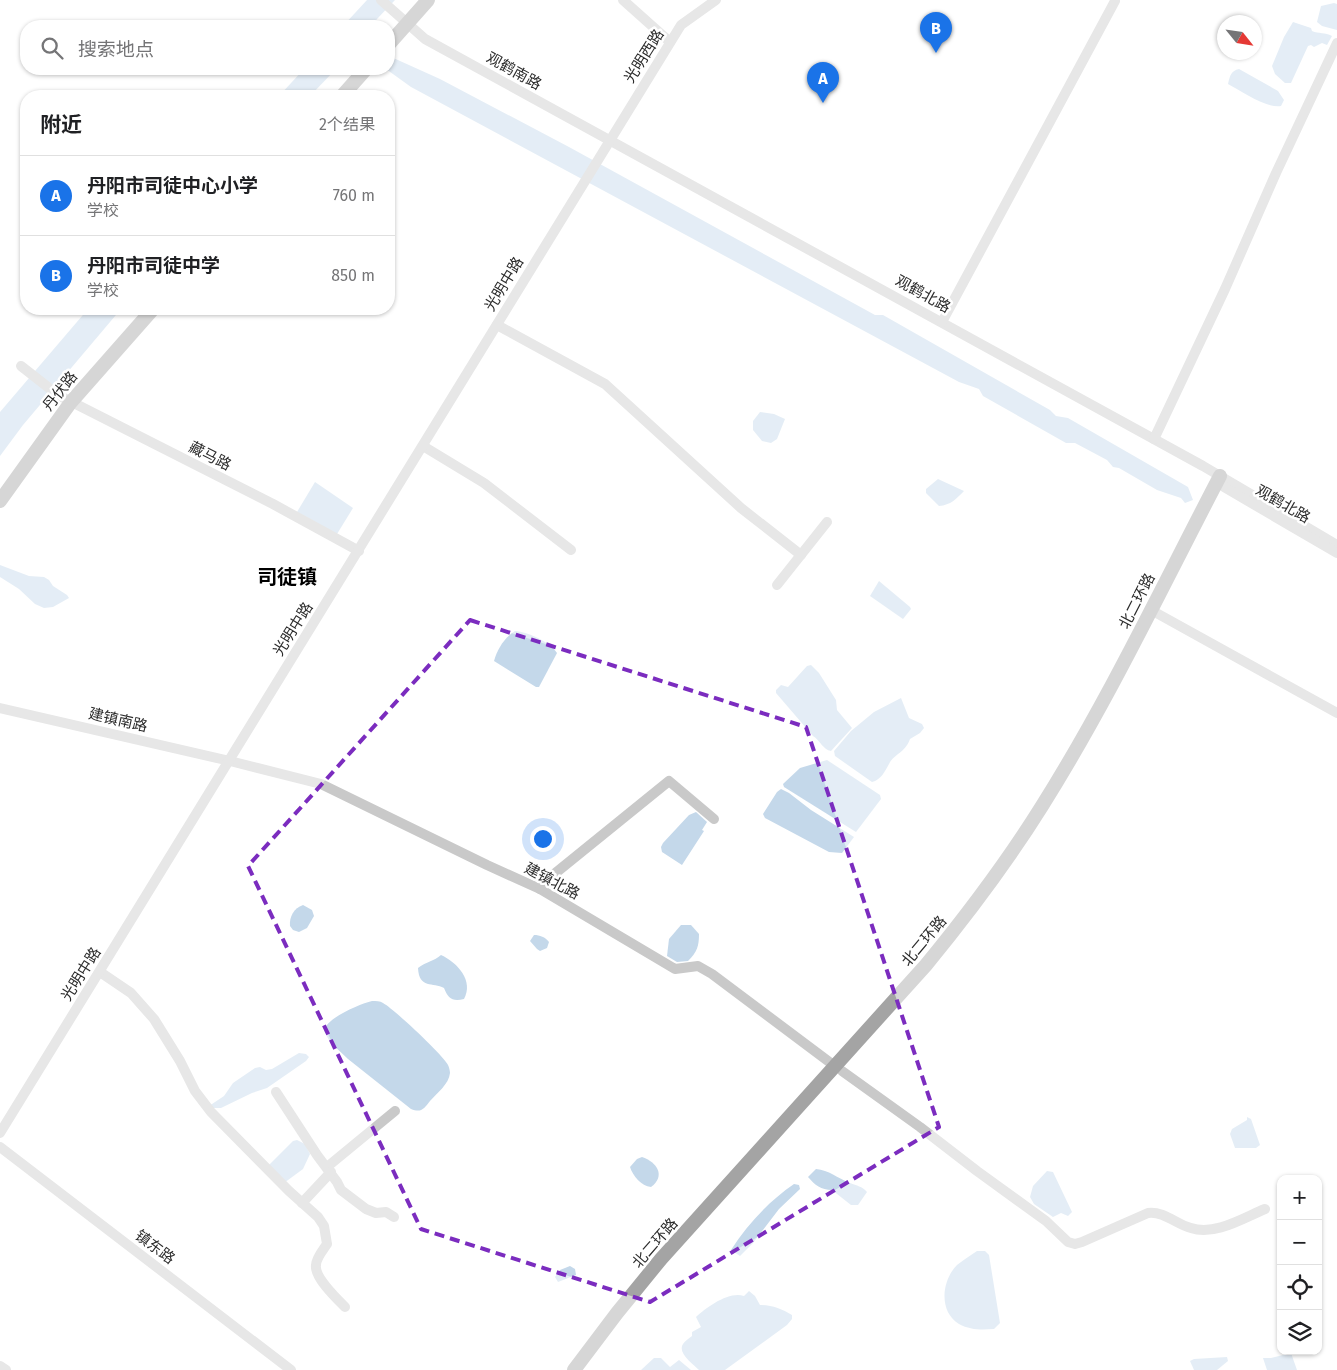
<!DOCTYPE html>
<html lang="zh">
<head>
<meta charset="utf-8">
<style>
	body { margin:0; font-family:"Fira Sans","Noto Sans SC",sans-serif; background:#f2f2f2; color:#202124 }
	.controls { position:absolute; right:15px; bottom:15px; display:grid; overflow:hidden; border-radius:10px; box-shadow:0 1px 4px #0004 }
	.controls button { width:45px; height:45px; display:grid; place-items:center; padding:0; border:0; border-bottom:1px solid #e0e0e0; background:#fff; color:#202124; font:25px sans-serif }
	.compass { position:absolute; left:1217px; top:15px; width:45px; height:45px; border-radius:50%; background:#fff; box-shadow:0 1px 4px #0004; rotate:120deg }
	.you { position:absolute; left:542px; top:838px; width:18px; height:18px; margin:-12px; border:4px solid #fff; border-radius:50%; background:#1a73e8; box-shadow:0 0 0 8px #1a73e833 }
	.badge { display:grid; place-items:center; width:32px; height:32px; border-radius:50%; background:#1a73e8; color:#fff; font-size:16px; font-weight:700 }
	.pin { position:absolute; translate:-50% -41px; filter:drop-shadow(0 1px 2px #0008) }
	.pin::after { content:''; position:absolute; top:26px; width:18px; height:15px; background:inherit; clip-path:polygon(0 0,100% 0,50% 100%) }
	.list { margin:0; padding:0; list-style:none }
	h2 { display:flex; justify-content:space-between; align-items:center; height:65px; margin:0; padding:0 20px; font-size:21px }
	h2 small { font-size:16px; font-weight:400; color:#757577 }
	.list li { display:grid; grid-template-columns:32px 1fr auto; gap:15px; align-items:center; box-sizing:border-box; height:80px; padding:0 20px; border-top:1px solid #e0e0e0 }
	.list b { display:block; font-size:19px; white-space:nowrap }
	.list p { margin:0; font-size:16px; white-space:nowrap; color:#757577 }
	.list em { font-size:16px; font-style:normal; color:#757577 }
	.icon { flex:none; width:28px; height:28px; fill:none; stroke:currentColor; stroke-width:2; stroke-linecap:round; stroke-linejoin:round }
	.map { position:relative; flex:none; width:1337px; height:1370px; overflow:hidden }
	.search { position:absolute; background:#fff; box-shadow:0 1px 4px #0004; left:20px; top:20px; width:375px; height:55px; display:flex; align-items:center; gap:12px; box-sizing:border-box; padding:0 18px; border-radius:20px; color:#757577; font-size:19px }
	.panel { position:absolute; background:#fff; box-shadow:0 1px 4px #0004; left:20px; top:90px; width:375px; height:225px; border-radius:20px }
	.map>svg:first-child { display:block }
	.water { fill:#c4d8ea }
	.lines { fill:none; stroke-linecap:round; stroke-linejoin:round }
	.minor { stroke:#c9c9c9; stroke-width:10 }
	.major { stroke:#a4a4a4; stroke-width:14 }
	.marked { fill:none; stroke:#7b2cbf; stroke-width:4; stroke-dasharray:10 6; stroke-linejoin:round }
	.labels { text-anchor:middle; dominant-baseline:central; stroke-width:5; stroke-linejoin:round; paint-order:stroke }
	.street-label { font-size:15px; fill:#2c2c2c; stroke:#fff }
	.district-label { font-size:20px; font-weight:bold; fill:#000; stroke:#fff }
</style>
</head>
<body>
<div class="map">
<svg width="1337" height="1370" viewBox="0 0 1337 1370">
	<rect width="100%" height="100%" fill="#fff"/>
	<g class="water">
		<path d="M367,0H395L377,19L372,26H343Z"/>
		<path d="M1334,3L1337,4V30L1322,26L1317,22L1321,6Z"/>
		<path d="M1293,22L1311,28L1312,31C1319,34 1325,32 1332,36L1327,45L1322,43L1314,47L1311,45L1308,46L1291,83H1285L1275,74L1272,66L1284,37Z"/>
		<path d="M389,56L440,79L569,147L875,315H883L1050,410L1056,416L1068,418L1188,487L1193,500L1185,503L1181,498L1157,490L1119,468L1113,467L1107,460L1075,443H1066L983,396L979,389L959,382L411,87L386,69H389Z"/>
		<path d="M304,69H336L310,96H279Z"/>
		<path d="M1239,69L1278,91L1284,100L1281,106C1267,109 1241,91 1228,84C1230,75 1231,71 1239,69Z"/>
		<path d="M88,309H121L23,425L0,456V412Z"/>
		<path d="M760,412L774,414L785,419L777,439L771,443L762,441L753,430V421Z"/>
		<path d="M938,479L964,491C956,499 951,505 939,506L926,493V489Z"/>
		<path d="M315,482L353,508L337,534L297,512Z"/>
		<path d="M0,565L29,576L44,577L49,580L53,586L67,595L69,598L53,607L44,608L35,604L19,589L0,577Z"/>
		<path d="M879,581L910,607L911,609L903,619L870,596Z"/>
		<path d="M515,631C528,632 550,642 557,653L539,687H536L494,661C497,649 505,637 515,631Z"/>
		<path d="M811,665L819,673L836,700L837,710L852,728L831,751C823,750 820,740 813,736L776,693V690L781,685L788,687L807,666Z"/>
		<path d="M901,698L909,718L922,724L924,728L920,733L910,739C905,753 895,753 889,764C885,771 881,780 872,782L835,756L834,751L851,731L874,712Z"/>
		<path d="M827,760L880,795L881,799L856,832L784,787L783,784L800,768Z"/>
		<path d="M781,789L789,793L811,810L854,837L842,853L829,852L765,818L763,814L777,792Z"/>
		<path d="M696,812L707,822L702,830L704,831L682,865L662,852L661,847L663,843L689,815Z"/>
		<path d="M303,905L312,910L314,916L307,928L299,932L293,930L290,926C289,917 294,908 303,905Z"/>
		<path d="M681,925H691L699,934C699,946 697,952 688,961L677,962L667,956L669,939Z"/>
		<path d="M534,935C540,935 545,937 549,942L547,948L540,951L537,949L530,941Z"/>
		<path d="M441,955C458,963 474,981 464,999C452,1002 448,998 444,988C433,982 419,989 418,968C427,961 433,962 441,955Z"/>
		<path d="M372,1001C376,1001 380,1001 383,1003C394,1009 444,1056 448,1065C449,1067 450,1071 450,1073C449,1084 437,1093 430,1101C424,1109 421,1113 411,1109L348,1059L330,1042L324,1031C326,1018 360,1004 372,1001Z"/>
		<path d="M299,1053L306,1054L309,1057L306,1061L267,1088L252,1093L221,1108H212L209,1106L224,1096L233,1083L255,1068L260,1067L266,1070L272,1069Z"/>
		<path d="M1247,1117L1251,1119L1260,1145L1256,1148H1235L1230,1134L1232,1129L1247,1120Z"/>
		<path d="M297,1140L305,1144L310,1154L303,1169L284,1183L268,1166L293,1141Z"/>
		<path d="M642,1157C657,1162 666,1176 651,1187C641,1186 633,1176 630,1167L637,1159Z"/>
		<path d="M816,1169C829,1170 837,1178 850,1183C857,1186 862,1186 867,1192L858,1205H851L832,1190C821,1190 815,1185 808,1177Z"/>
		<path d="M1047,1171L1053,1172L1072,1212L1068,1216L1061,1213L1053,1217L1034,1204L1030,1197L1033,1186Z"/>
		<path d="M794,1184L799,1185L800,1189L779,1209L753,1243L740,1256L731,1250C747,1225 769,1201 794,1184Z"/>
		<path d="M977,1251H985L989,1255L1000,1323L994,1329C981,1330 970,1330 959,1324C938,1311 942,1280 957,1265C963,1260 970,1256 977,1251Z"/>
		<path d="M570,1266L575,1269L576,1275L558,1282L555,1277L560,1270Z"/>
		<path d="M749,1291L755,1296L760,1305C772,1305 782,1309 792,1315V1319L787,1325L725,1370H699C693,1364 677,1353 683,1344C685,1341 689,1338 692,1336V1332L701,1327L696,1317C707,1307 729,1291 744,1296Z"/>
		<path d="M1291,1353L1297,1370H1267L1263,1358H1271Z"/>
		<path d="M1227,1357L1228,1361L1217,1370H1194L1190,1361L1194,1359Z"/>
		<path d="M654,1358H661L670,1367L679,1360L691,1370H641Z"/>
	</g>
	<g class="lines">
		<g class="minor">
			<path d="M381,0L425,39L1203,466L1337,545"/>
			<path d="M623,0L670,42"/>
			<path d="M942,322L1115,1"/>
			<path d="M497,325L605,384L741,508L801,555"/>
			<path d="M21,366L58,395L273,504L359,551"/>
			<path d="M1154,439L1225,289L1276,173L1337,43"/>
			<path d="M423,446L484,483L571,550"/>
			<path d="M1220,476L1224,487L1337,553"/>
			<path d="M777,585L827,522"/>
			<path d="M1151,610L1337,713"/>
			<path d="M0,708L230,761L321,784L487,865L540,889L675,969L698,966L712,974L836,1067"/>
			<path d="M540,889L553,875L669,781L714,819"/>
			<path d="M100,972L131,993L154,1019L180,1061L195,1091L211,1112L289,1191L318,1217L324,1226L327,1244C323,1250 316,1258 316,1265C314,1277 336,1298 345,1307"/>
			<path d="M842,1071L920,1127L977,1171L1046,1221L1068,1242L1075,1244L1082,1242L1148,1213C1164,1211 1176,1224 1191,1228C1215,1236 1243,1218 1265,1209"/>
			<path d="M276,1092L317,1155L337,1182L341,1190L366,1209L376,1213L386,1212L394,1217"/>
			<path d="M0,1133L681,25L716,0"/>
			<path d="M0,1147L291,1370"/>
			<path d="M327,1167L395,1111"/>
			<path d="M302,1203L331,1172"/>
			<path d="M0,1366L6,1370"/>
		</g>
		<g class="major">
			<path d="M389,44L428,0"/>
			<path d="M342,96L366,69"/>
			<path d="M0,501L71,402L153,309"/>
			<path d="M574,1370L617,1313L661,1259L926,965C967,915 1007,862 1042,806C1108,701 1162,587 1220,476"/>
		</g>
	</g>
	<path d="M0 0H1337V1370H0ZM470,620L806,727L939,1127L650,1302L421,1229L248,866Z" fill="#fff" fill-opacity=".55" fill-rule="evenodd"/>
	<path class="marked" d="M470,620L806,727L939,1127L650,1302L421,1229L248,866Z"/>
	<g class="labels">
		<g class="street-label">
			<text transform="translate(644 56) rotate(-58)">光明西路</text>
			<text transform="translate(514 71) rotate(29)">观鹤南路</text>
			<text transform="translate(504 284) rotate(-59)">光明中路</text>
			<text transform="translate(923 294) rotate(29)">观鹤北路</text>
			<text transform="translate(60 391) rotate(-51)">丹伏路</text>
			<text transform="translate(210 456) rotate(27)">藏马路</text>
			<text transform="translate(1283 504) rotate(30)">观鹤北路</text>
			<text transform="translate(1137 601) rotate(-63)">北二环路</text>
			<text transform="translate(293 629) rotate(-58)">光明中路</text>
			<text transform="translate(118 720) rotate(13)">建镇南路</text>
			<text transform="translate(552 881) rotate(28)">建镇北路</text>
			<text transform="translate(924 941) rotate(-50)">北二环路</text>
			<text transform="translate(81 974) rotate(-58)">光明中路</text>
			<text transform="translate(655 1243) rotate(-49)">北二环路</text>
			<text transform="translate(155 1247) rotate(37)">镇东路</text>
		</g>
		<g class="district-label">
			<text x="287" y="577">司徒镇</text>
		</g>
	</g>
</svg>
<div class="controls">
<button>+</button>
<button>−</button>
<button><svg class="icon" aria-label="locate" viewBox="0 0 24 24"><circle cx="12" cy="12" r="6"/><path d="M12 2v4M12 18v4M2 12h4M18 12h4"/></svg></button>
<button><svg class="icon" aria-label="layers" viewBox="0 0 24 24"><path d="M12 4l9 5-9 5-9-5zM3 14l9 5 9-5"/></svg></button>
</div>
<svg class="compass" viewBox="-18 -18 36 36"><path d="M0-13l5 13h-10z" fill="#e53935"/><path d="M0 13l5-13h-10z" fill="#757577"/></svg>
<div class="you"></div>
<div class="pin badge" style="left:823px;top:103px">A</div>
<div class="pin badge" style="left:936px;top:53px">B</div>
<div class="search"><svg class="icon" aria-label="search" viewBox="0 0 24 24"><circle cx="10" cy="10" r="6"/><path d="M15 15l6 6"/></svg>搜索地点</div>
<section class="panel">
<h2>附近<small>2个结果</small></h2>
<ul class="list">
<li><span class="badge">A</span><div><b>丹阳市司徒中心小学</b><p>学校</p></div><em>760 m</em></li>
<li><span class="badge">B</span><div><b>丹阳市司徒中学</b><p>学校</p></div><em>850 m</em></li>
</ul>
</section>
</div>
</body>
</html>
